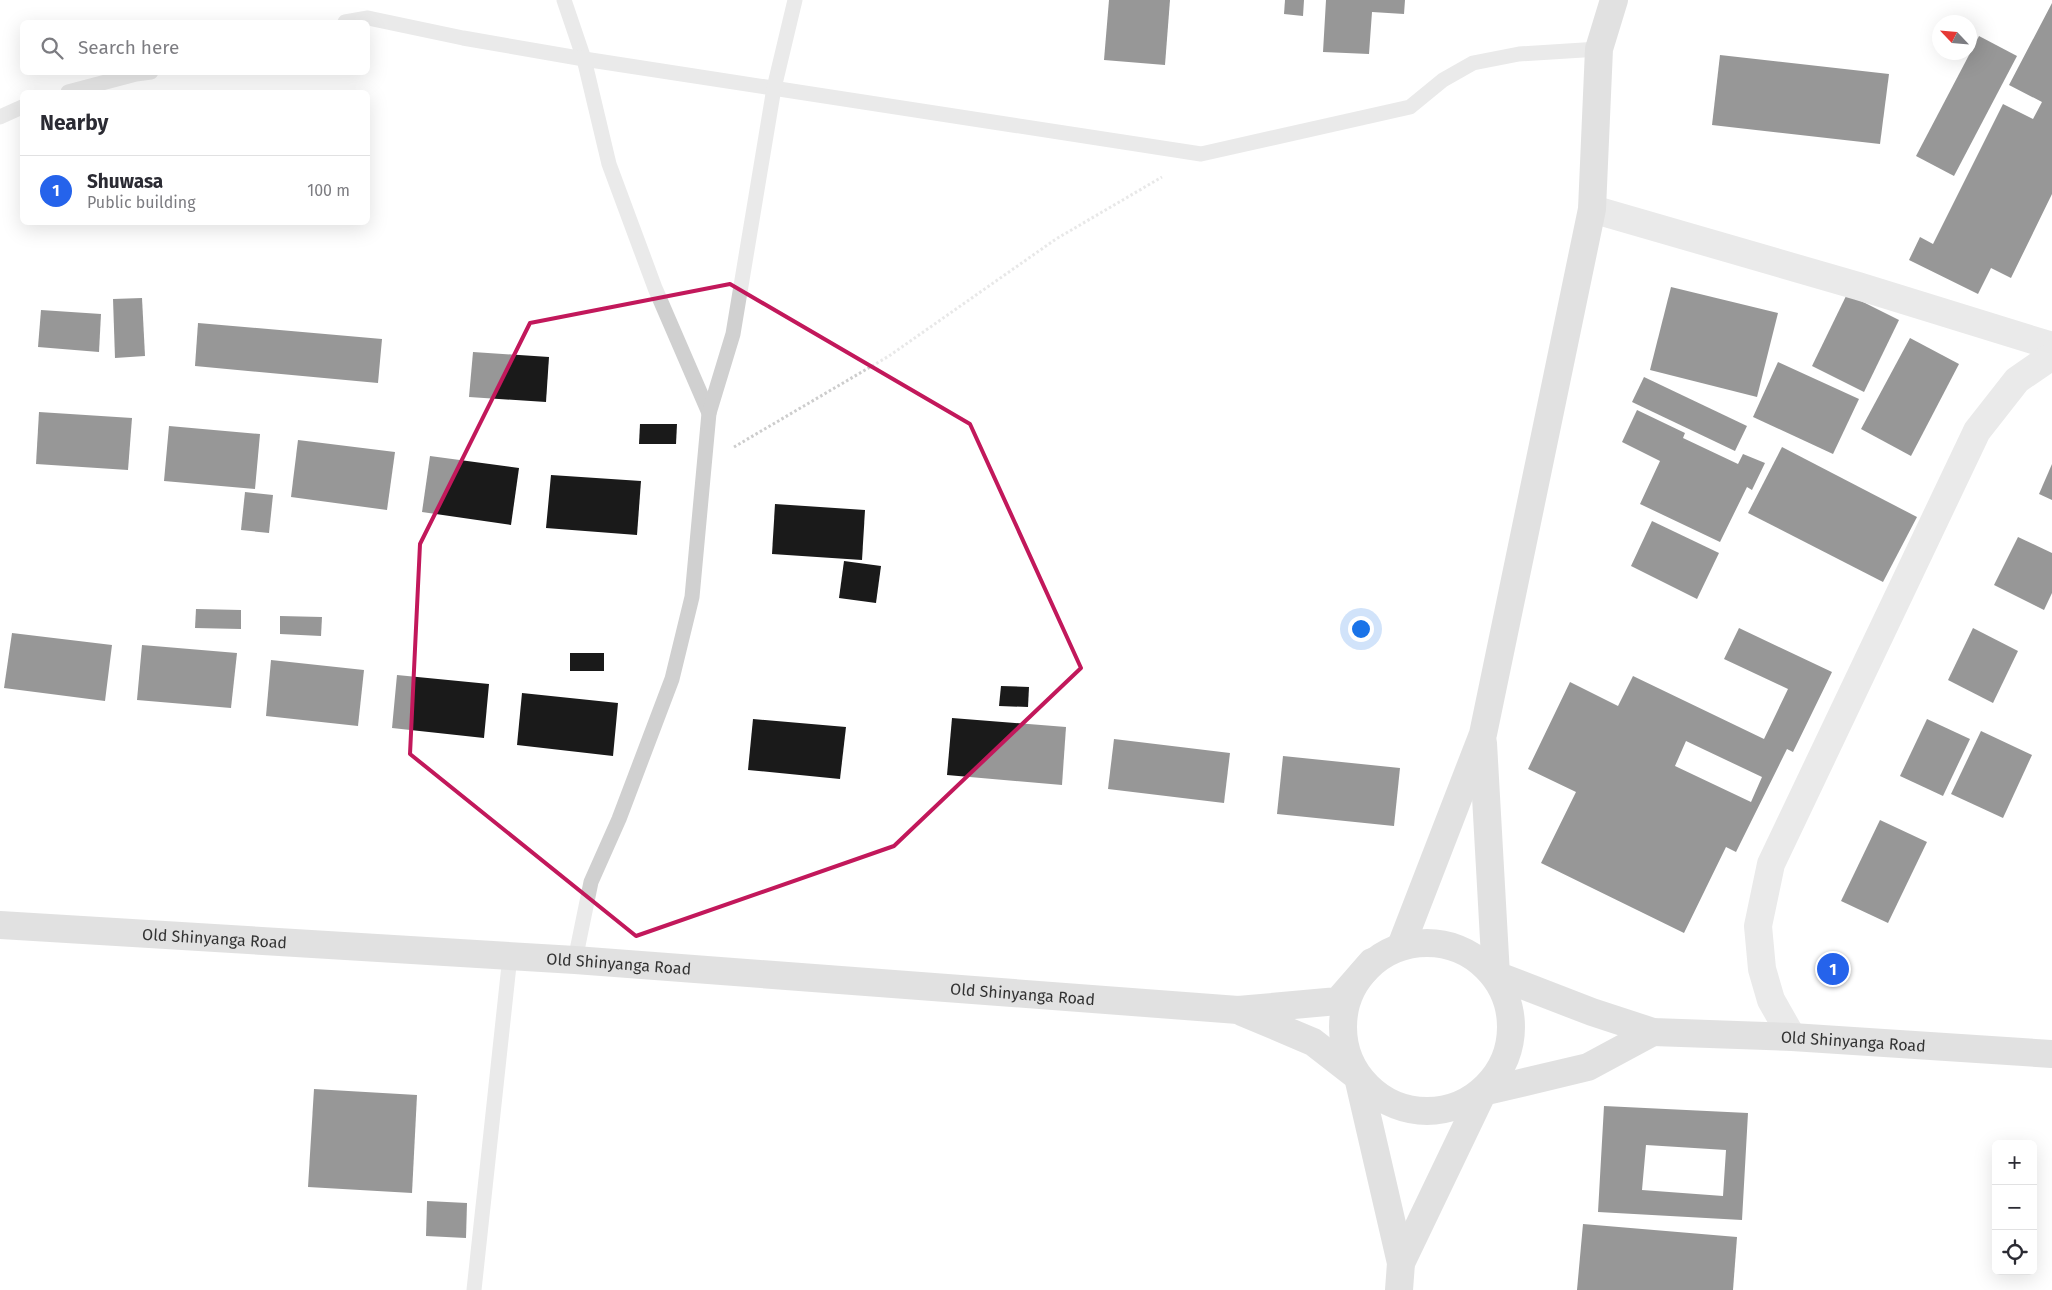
<!DOCTYPE html>
<html lang="en">
<head>
<meta charset="utf-8">
<style>
	body { margin:0; font-family:"Fira Sans",sans-serif; background:#f2f2f3; color:#2b2b33 }
	.controls { position:absolute; right:15px; bottom:15px; display:grid; overflow:hidden; border-radius:8px; box-shadow:0 5px 20px #0002 }
	.controls button { width:45px; height:45px; display:grid; place-items:center; padding:0; border:0; border-bottom:1px solid #e1e1e2; background:#fff; color:#2b2b33; font:25px sans-serif }
	.compass { position:absolute; left:1932px; top:15px; width:45px; height:45px; border-radius:50%; background:#fff; box-shadow:0 5px 20px #0002; rotate:296deg }
	.you { position:absolute; left:1360px; top:628px; width:18px; height:18px; margin:-12px; border:4px solid #fff; border-radius:50%; background:#1a73e8; box-shadow:0 0 0 8px #1a73e833 }
	.badge { display:grid; place-items:center; width:32px; height:32px; border-radius:50%; background:#2563eb; color:#fff; font-size:16px; font-weight:700 }
	.pin { position:absolute; translate:-50% -50%; border:2px solid #fff; box-shadow:0 1px 5px #0006 }
	.list { margin:0; padding:0; list-style:none }
	h2 { display:flex; justify-content:space-between; align-items:center; height:65px; margin:0; padding:0 20px; font-size:21px }
	h2 small { font-size:16px; font-weight:400; color:#7c7c81 }
	.list li { display:grid; grid-template-columns:32px 1fr auto; gap:15px; align-items:center; box-sizing:border-box; height:70px; padding:0 20px; border-top:1px solid #e1e1e2 }
	.list b { display:block; font-size:19px; white-space:nowrap }
	.list p { margin:0; font-size:16px; white-space:nowrap; color:#7c7c81 }
	.list em { font-size:16px; font-style:normal; color:#7c7c81 }
	.icon { flex:none; width:28px; height:28px; fill:none; stroke:currentColor; stroke-width:2; stroke-linecap:round; stroke-linejoin:round }
	.map { position:relative; flex:none; width:2052px; height:1290px; overflow:hidden }
	.search { position:absolute; background:#fff; box-shadow:0 5px 20px #0002; left:20px; top:20px; width:350px; height:55px; display:flex; align-items:center; gap:12px; box-sizing:border-box; padding:0 18px; border-radius:8px; color:#7c7c81; font-size:19px }
	.panel { position:absolute; background:#fff; box-shadow:0 5px 20px #0002; left:20px; top:90px; width:350px; height:135px; border-radius:8px }
	.map>svg:first-child { display:block }
	.building { fill:#1a1a1a; fill-rule:evenodd }
	.lines { fill:none; stroke-linecap:round; stroke-linejoin:round }
	.path { stroke:#cdcdcd; stroke-width:3; stroke-dasharray:2.5 2.5; stroke-linecap:butt }
	.lane { stroke:#d0d0d0; stroke-width:15 }
	.street { stroke:#d0d0d0; stroke-width:28 }
	.secondary { stroke:#bdbdbd; stroke-width:28 }
	.marked { fill:none; stroke:#c2185b; stroke-width:4; stroke-linejoin:round }
	.labels { text-anchor:middle; dominant-baseline:central; stroke-width:5; stroke-linejoin:round; paint-order:stroke }
	.street-label { font-size:16px; fill:#333; stroke:#fff }
</style>
</head>
<body>
<div class="map">
<svg width="2052" height="1290" viewBox="0 0 2052 1290">
	<rect width="100%" height="100%" fill="#fff"/>
	<g class="building">
		<path d="M1109,0H1170L1165,65L1104,60Z"/>
		<path d="M1285,0H1304L1303,16L1284,14Z"/>
		<path d="M1326,0H1405L1404,14L1372,12L1369,54L1323,52Z"/>
		<path d="M2052,3V194L2011,278L1991,268L1978,294L1909,260L1920,237L1933,244L2003,104L2033,119L2042,102L2009,85Z"/>
		<path d="M1979,36L2017,56L1954,176L1916,156Z"/>
		<path d="M1720,55L1889,74L1880,144L1712,125Z"/>
		<path d="M1671,287L1778,313L1757,397L1650,370Z"/>
		<path d="M1847,294L1899,320L1864,392L1812,366Z"/>
		<path d="M142,298L145,356L115,358L113,299Z"/>
		<path d="M41,310L101,314L99,352L38,347Z"/>
		<path d="M198,323L382,339L378,383L195,366Z"/>
		<path d="M1910,338L1959,364L1911,456L1861,429Z"/>
		<path d="M473,352L549,357L546,402L469,397Z"/>
		<path d="M1778,362L1859,399L1833,454L1753,417Z"/>
		<path d="M1644,377L1747,426L1735,451L1632,402Z"/>
		<path d="M1637,410L1685,433L1683,438L1738,464L1743,454L1765,463L1752,490L1747,487L1720,542L1640,504L1660,461L1622,442Z"/>
		<path d="M39,412L132,418L128,470L36,464Z"/>
		<path d="M640,424H677L676,444H639Z"/>
		<path d="M169,426L260,434L255,489L164,481Z"/>
		<path d="M298,440L395,452L387,510L291,497Z"/>
		<path d="M1782,447L1917,517L1883,582L1748,513Z"/>
		<path d="M430,456L519,468L511,525L422,512Z"/>
		<path d="M2052,464V500L2039,494Z"/>
		<path d="M551,475L641,481L637,535L546,528Z"/>
		<path d="M245,492L273,495L269,533L241,530Z"/>
		<path d="M775,504L865,510L862,560L772,554Z"/>
		<path d="M1652,521L1719,553L1697,599L1631,566Z"/>
		<path d="M2018,537L2052,553V593L2044,610L1994,585Z"/>
		<path d="M844,561L881,566L876,603L839,598Z"/>
		<path d="M196,609L241,610V629L195,628Z"/>
		<path d="M280,616L322,617L321,636L280,634Z"/>
		<path d="M1739,628L1832,672L1793,752L1787,749L1736,852L1726,847L1684,933L1541,863L1576,792L1528,769L1570,682L1618,706L1633,676L1764,739L1788,689L1724,659ZM1686,741L1762,777L1751,802L1675,766Z"/>
		<path d="M1973,628L2018,651L1993,703L1948,680Z"/>
		<path d="M12,633L112,645L105,701L4,688Z"/>
		<path d="M142,645L237,653L231,708L137,700Z"/>
		<rect x="570" y="653" width="34" height="18"/>
		<path d="M271,660L364,670L358,726L266,716Z"/>
		<path d="M397,675L489,684L484,738L392,728Z"/>
		<path d="M1001,686L1029,687L1028,707L999,706Z"/>
		<path d="M522,693L618,703L613,756L517,745Z"/>
		<path d="M952,718L1066,727L1062,785L947,775Z"/>
		<path d="M753,719L846,727L840,779L748,770Z"/>
		<path d="M1927,719L1970,739L1943,796L1900,776Z"/>
		<path d="M1981,731L2032,755L2003,818L1951,794Z"/>
		<path d="M1114,739L1230,753L1224,803L1108,789Z"/>
		<path d="M1283,756L1400,768L1394,826L1277,814Z"/>
		<path d="M1880,820L1927,842L1888,923L1841,901Z"/>
		<path d="M314,1089L417,1095L412,1193L308,1187Z"/>
		<path d="M1604,1106L1748,1113L1742,1220L1598,1212ZM1646,1145L1726,1150L1723,1196L1642,1190Z"/>
		<path d="M427,1201L467,1203L466,1238L426,1236Z"/>
		<path d="M1583,1224L1737,1237L1733,1290H1577Z"/>
	</g>
	<g class="lines">
		<path class="path" d="M734,447L889,356L1056,239L1162,177"/>
		<g class="lane">
			<path d="M564,0L584,59L609,164L655,288L709,413"/>
			<path d="M345,22L368,18L463,38L584,59L1201,154L1410,107L1443,80L1473,63L1519,54L1599,49"/>
			<path d="M68,92L136,74L151,72"/>
			<path d="M0,117L22,107"/>
			<path d="M575,960L591,882L619,819L672,679L692,597L709,413L733,334L774,88L795,0"/>
			<path d="M474,1290L510,956"/>
		</g>
		<g class="street">
			<path d="M1592,209L1858,286L2052,346"/>
			<path d="M1792,1037L1771,1000L1762,969L1758,926L1771,864L1977,431L2017,380L2052,356"/>
		</g>
		<g class="secondary">
			<path id="s1" d="M1483,743L1496,975L1592,1012L1653,1032L1792,1037L2052,1054"/>
			<path id="s2" d="M0,925L575,960L1238,1010L1338,1001L1372,962"/>
			<circle cx="1427" cy="1027" r="84"/>
			<path d="M1401,946L1483,734L1592,209L1599,49L1614,0"/>
			<path d="M1242,1012L1313,1042L1358,1077L1401,1263L1399,1290"/>
			<path d="M1401,1263L1483,1092L1588,1067L1653,1032"/>
		</g>
	</g>
	<path d="M0 0H2052V1290H0ZM730,284L970,424L1081,668L894,846L636,936L410,754L420,544L530,323Z" fill="#fff" fill-opacity=".55" fill-rule="evenodd"/>
	<path class="marked" d="M730,284L970,424L1081,668L894,846L636,936L410,754L420,544L530,323Z"/>
	<g class="labels">
		<g class="street-label">
			<text stroke="none"><textPath href="#s2" startOffset="215">Old Shinyanga Road</textPath></text>
			<text stroke="none"><textPath href="#s2" startOffset="620">Old Shinyanga Road</textPath></text>
			<text stroke="none"><textPath href="#s2" startOffset="1025">Old Shinyanga Road</textPath></text>
			<text stroke="none"><textPath href="#s1" startOffset="600">Old Shinyanga Road</textPath></text>
		</g>
	</g>
</svg>
<div class="controls">
<button>+</button>
<button>−</button>
<button><svg class="icon" aria-label="locate" viewBox="0 0 24 24"><circle cx="12" cy="12" r="6"/><path d="M12 2v4M12 18v4M2 12h4M18 12h4"/></svg></button>
</div>
<svg class="compass" viewBox="-18 -18 36 36"><path d="M0-13l5 13h-10z" fill="#e53935"/><path d="M0 13l5-13h-10z" fill="#7c7c81"/></svg>
<div class="you"></div>
<div class="pin badge" style="left:1833px;top:969px">1</div>
<div class="search"><svg class="icon" aria-label="search" viewBox="0 0 24 24"><circle cx="10" cy="10" r="6"/><path d="M15 15l6 6"/></svg>Search here</div>
<section class="panel">
<h2>Nearby<small></small></h2>
<ul class="list">
<li><span class="badge">1</span><div><b>Shuwasa</b><p>Public building</p></div><em>100 m</em></li>
</ul>
</section>
</div>
</body>
</html>
